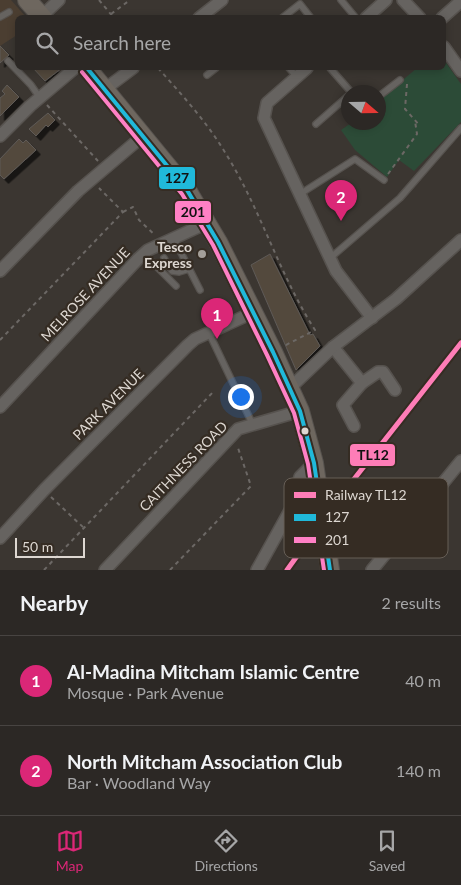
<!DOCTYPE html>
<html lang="en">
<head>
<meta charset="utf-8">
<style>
	body { margin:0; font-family:Lato,sans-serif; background:#34302d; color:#f1f3f6 }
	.compass { position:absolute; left:341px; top:85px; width:45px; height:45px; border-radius:50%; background:#2c2825; box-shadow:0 2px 8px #0003; rotate:110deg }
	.scale { position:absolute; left:15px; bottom:12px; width:70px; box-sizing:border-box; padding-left:5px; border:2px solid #ddd7d1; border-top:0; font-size:14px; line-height:18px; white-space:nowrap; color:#ddd7d1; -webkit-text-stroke:4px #352c23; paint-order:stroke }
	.you { position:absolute; left:240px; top:396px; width:18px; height:18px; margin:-12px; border:4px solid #fff; border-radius:50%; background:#1a73e8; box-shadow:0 0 0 8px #1a73e833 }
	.badge { display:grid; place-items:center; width:32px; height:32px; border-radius:50%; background:#db2777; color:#fff; font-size:16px; font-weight:700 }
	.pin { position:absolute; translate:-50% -41px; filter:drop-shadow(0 1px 2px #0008) }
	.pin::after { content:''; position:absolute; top:26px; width:18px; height:15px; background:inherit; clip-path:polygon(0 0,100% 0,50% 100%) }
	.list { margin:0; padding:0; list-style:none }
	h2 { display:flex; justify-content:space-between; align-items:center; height:65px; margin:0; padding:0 20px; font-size:21px }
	h2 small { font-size:16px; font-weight:400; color:#a6a6a7 }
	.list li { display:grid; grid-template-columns:32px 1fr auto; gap:15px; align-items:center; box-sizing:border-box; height:90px; padding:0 20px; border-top:1px solid #484442 }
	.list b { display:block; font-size:19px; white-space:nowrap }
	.list p { margin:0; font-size:16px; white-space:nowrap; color:#a6a6a7 }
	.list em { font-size:16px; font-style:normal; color:#a6a6a7 }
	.icon { flex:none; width:28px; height:28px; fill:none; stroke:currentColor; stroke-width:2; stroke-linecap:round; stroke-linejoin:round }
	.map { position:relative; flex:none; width:461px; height:570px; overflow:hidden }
	.search { position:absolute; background:#2c2825; box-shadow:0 2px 8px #0003; left:15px; right:15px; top:15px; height:55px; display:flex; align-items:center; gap:12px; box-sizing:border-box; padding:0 18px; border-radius:8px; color:#a6a6a7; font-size:19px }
	.sheet { height:245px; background:#2c2825 }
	nav { display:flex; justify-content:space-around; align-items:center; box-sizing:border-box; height:70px; border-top:1px solid #484442; background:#2c2825; font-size:14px; color:#a6a6a7 }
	nav a { display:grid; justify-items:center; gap:2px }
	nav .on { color:#db2777 }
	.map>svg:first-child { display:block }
	.built { fill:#4b3e31 }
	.green { fill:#2c4b37 }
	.building { fill:#53493e; stroke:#5e5a56; filter:url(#shadow) }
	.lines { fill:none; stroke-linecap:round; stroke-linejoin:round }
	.lane-casing { stroke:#56524e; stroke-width:8 }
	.street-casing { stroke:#56524e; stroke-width:14 }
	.primary-casing { stroke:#56524e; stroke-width:20 }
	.path { stroke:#6c6865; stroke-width:2; stroke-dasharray:4 4; stroke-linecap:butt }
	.lane { stroke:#666360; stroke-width:5.5 }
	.street { stroke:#666360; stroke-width:11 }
	.primary { stroke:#6e675f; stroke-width:18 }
	.bus-1-casing { stroke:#352c23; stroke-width:8 }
	.bus-2-casing { stroke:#352c23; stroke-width:8 }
	.bus-1 { stroke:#20b9da; stroke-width:4 }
	.bus-2 { stroke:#ff80c5; stroke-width:4 }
	.rail-1-casing { stroke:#352c23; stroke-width:9 }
	.rail-1 { stroke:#fe7db7; stroke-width:5 }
	.poi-dot { fill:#a49f99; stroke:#352c23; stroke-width:2 }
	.bus-dot { fill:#ddd7d1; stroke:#352c23; stroke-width:2 }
	.labels { text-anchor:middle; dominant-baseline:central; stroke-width:4.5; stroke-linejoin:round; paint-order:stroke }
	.poi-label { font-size:14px; font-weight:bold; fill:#ddd7d1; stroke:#352c23; text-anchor:end }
	.street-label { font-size:14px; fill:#ddd7d1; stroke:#352c23 }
	.key { fill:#352c23; stroke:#675f57; stroke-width:1 }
	.key-label { font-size:14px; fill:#ddd7d1 }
	.line-badge { stroke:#352c23; stroke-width:2 }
	.pale-badge-label { font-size:14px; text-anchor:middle; font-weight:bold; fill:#111 }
</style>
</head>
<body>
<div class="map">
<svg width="461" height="570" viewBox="0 0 461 570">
	<defs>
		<filter id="shadow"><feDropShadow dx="4.5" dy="4.5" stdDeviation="0" flood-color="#0009"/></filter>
	</defs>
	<rect width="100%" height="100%" fill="#3b3631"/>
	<path class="built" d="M0,0H11L26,17L18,18L17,35L0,46Z"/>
	<path class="green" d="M444,60L461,84V122L414,171L399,160L387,177L355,150L341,130L351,123L378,122L379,100L417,68H444Z"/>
	<g class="building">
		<path d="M0,46L9,55L0,63Z"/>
		<path d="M33,68H62L45,81Z"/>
		<path d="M7,85L19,97L0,116V98L5,94L2,91Z"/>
		<path d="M48,113L55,120L48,127L46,125L36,136L29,129Z"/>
		<path d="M19,139L23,143L26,140L36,150L4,179L0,175V159Z"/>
		<path d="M270,254L310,335L313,334L320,346L296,370L251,265Z"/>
	</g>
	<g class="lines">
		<g class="lane-casing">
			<g id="lane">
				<path d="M341,0L356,18"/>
				<path d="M0,17L9,12"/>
				<path d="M282,18L300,4L311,18"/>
				<path d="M8,61L31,85L40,98"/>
				<path d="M289,68L297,77"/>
				<path d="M330,68L351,92"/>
				<path d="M207,75L216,68"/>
				<path d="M378,97L400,80"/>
				<path d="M316,124L348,96"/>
				<path d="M300,194L355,159L384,180"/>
				<path d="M174,239L200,290"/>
				<path d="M144,254L176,286"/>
				<path d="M164,258L172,271L179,272L189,269"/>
				<path d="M329,259L400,198L461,128"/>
				<path d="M209,333L252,423"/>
			</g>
		</g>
		<g class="street-casing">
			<g id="street">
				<path d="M403,0L420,18"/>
				<path d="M42,16L59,0"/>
				<path d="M199,18L222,0"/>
				<path d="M366,18L386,0"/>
				<path d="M442,18L461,1"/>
				<path d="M444,47L461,71"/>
				<path d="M307,68L267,103L264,118L336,271L372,318"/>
				<path d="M105,89L133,68"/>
				<path d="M0,136L30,106L75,68"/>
				<path d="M0,271L78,191L144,135"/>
				<path d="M333,347L362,383L378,372H383L395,390"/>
				<path d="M290,388L333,347L396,299L461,240"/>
				<path d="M0,407L138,259L148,250L207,223"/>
				<path d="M354,426L343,405L362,383"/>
				<path d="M0,538L44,490L188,345L195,339L254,312"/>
				<path d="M105,570L238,429L300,411"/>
				<path d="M257,570L292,507L300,477L314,463"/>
				<path d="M372,570L461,461"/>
			</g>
		</g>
		<g class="primary-casing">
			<g id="primary">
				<path d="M27,0L43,18"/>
				<path d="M87,68L187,190L218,242L273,352L300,411L314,463L330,570"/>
			</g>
		</g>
		<g class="path">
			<path d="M99,0L114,18"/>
			<path d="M111,14L130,0"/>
			<path d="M158,68C182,95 207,122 226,154C261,210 279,274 315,330L284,346"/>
			<path d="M407,84L405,109L420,126"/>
			<path d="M47,105L98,161"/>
			<path d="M388,174L417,134L415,121"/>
			<path d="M123,212L133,207L139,220L155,235"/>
			<path d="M0,340L123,212L99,188"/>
			<path d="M51,497L84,528"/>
			<path d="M44,570L214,391"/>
			<path d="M170,570L251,486L237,445"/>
		</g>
		<use href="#lane" class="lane"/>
		<use href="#street" class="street"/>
		<use href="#primary" class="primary"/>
		<g class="bus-1-casing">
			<path id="bus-1" d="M87,68L187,190L218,242L273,352L300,411L314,463L330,570"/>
		</g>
		<g class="bus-2-casing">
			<path id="bus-2" d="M82,72L182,194L213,245L267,355L294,413L308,464L324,570"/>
		</g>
		<use href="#bus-1" class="bus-1"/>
		<use href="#bus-2" class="bus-2"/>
		<g class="rail-1-casing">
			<path id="rail-1" d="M287,570L336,502L461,343"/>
		</g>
		<use href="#rail-1" class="rail-1"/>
	</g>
	<circle class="poi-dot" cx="202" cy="254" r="5"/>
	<circle class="bus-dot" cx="305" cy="431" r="4.5"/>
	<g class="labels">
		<g class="poi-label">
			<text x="192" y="246">Tesco<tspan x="192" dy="16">Express</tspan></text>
		</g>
		<g class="street-label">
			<text transform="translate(85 294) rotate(-47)">MELROSE AVENUE</text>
			<text transform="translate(108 404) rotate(-45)">PARK AVENUE</text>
			<text transform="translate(183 466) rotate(-46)">CAITHNESS ROAD</text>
		</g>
	</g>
	<rect x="284" y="478" width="164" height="80" rx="8" class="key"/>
	<rect x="294" y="492" width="22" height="6" fill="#fe7db7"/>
	<rect x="294" y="514" width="22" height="7" fill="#20b9da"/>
	<rect x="294" y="537" width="22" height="6" fill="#ff80c5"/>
	<g class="key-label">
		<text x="325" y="500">Railway TL12</text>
		<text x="325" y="522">127</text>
		<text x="325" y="545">201</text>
	</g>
	<g class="line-badge">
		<rect x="158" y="166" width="38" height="24" rx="5" fill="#20b9da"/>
		<rect x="174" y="200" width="38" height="24" rx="5" fill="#ff80c5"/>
		<rect x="349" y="443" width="47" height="24" rx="5" fill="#fe7db7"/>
	</g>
	<g class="pale-badge-label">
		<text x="177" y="183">127</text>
		<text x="193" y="217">201</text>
		<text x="373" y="460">TL12</text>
	</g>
</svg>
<svg class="compass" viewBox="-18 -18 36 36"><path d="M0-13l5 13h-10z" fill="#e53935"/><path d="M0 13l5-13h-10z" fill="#a6a6a7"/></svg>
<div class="scale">50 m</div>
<div class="you"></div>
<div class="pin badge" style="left:217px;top:339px">1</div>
<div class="pin badge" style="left:341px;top:221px">2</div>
<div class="search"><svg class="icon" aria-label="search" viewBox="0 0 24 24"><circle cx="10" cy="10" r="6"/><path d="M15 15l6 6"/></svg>Search here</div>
</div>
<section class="sheet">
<h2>Nearby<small>2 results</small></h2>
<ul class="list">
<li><span class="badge">1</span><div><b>Al-Madina Mitcham Islamic Centre</b><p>Mosque · Park Avenue</p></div><em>40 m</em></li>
<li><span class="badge">2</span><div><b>North Mitcham Association Club</b><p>Bar · Woodland Way</p></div><em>140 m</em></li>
</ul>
</section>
<nav>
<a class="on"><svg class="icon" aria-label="map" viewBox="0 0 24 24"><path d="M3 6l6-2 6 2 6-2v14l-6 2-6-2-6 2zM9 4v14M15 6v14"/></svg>Map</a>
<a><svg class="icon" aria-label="directions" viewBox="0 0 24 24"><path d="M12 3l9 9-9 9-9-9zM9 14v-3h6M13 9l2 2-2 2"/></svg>Directions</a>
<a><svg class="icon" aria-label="saved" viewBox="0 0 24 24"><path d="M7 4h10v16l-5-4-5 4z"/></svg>Saved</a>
</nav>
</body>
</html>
